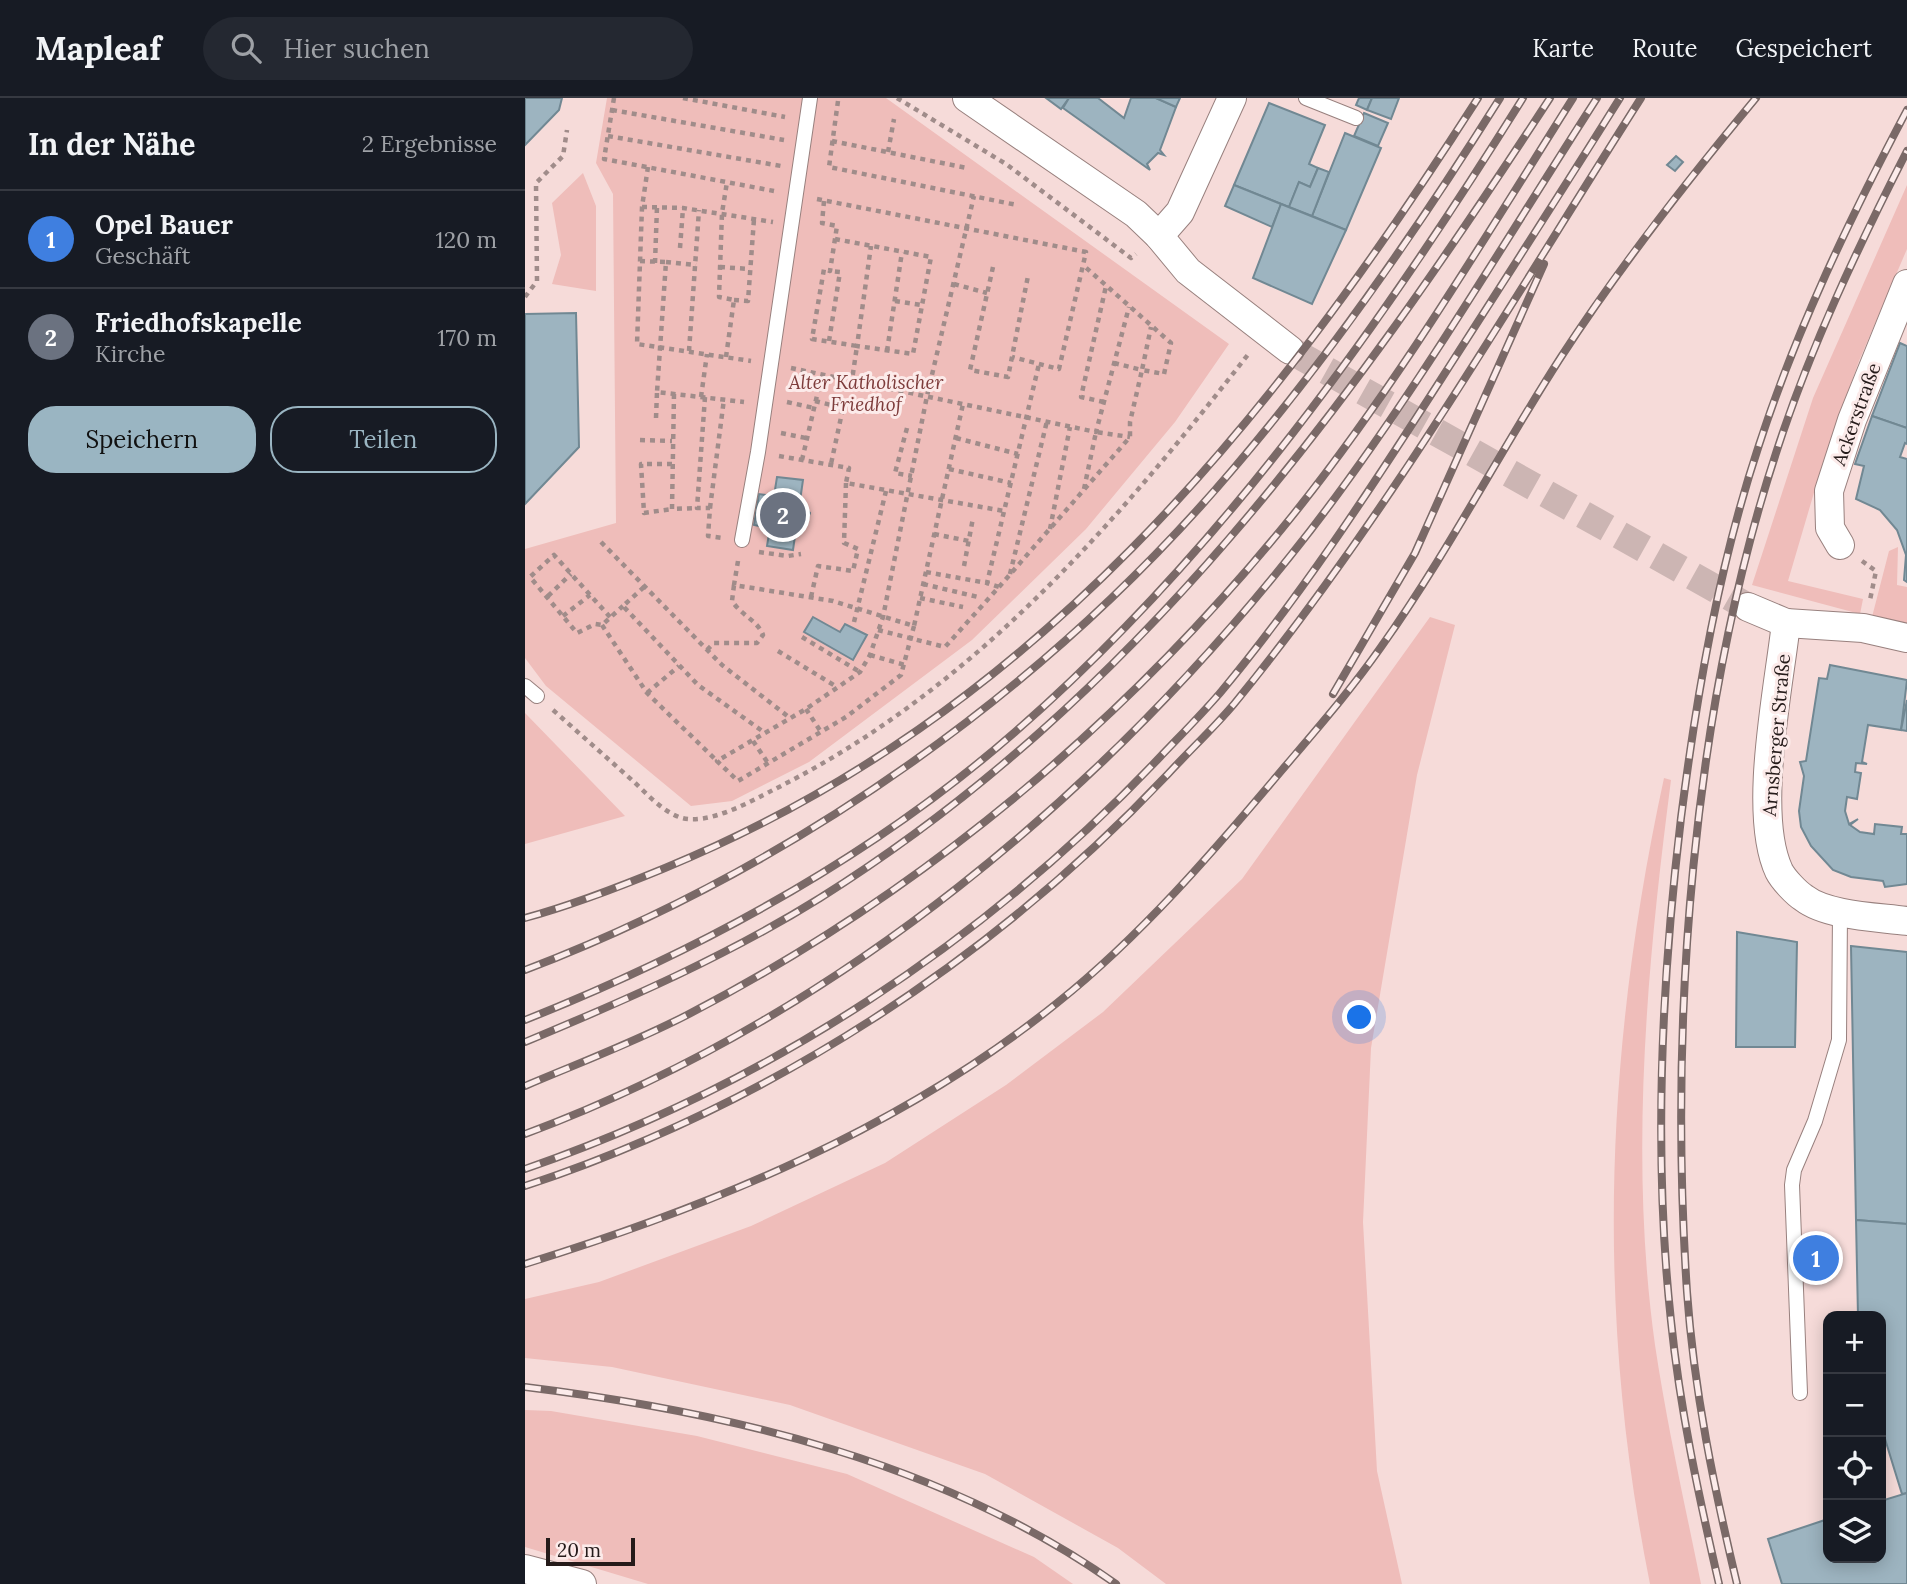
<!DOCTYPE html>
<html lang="de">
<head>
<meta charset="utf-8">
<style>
	body { margin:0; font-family:Lora,serif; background:#242831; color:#f1f3f6 }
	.controls { position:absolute; right:21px; bottom:21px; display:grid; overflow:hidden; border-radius:14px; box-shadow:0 4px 18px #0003 }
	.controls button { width:63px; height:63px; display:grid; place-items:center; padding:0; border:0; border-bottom:2px solid #363941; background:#171b24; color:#f1f3f6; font:35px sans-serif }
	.scale { position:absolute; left:21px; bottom:18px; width:89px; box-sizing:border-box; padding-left:7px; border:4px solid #251b1a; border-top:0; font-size:19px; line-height:24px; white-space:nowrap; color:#251b1a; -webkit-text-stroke:5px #fcebea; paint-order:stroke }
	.you { position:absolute; left:835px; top:920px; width:24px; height:24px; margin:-18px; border:5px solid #fff; border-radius:50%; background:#1a73e8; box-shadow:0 0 0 10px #1a73e833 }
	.badge { display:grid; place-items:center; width:46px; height:46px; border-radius:50%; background:#9ab5c2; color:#fff; font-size:23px; font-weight:700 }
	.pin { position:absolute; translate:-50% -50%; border:4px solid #fff; box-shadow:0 2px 7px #0006 }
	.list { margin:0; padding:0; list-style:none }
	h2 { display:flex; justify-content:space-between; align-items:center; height:91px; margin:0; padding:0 28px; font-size:30px }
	h2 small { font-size:23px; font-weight:400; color:#9ea1a6 }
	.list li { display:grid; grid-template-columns:46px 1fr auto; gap:21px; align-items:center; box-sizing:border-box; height:98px; padding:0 28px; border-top:2px solid #363941 }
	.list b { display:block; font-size:26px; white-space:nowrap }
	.list p { margin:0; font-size:23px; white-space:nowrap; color:#9ea1a6 }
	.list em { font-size:23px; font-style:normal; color:#9ea1a6 }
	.actions { display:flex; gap:14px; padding:21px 28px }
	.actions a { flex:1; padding:16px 0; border:2px solid #9ab5c2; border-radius:28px; text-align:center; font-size:24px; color:#9ab5c2 }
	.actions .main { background:#9ab5c2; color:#111 }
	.icon { flex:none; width:38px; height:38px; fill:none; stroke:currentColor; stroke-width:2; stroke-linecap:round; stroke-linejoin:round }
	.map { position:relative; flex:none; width:1382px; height:1486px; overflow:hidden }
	header { display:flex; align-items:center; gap:42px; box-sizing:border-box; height:98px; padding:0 35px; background:#171b24; border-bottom:2px solid #363941 }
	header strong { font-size:33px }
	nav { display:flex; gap:38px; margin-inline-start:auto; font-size:24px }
	.search { width:490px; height:63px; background:#242831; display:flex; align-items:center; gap:18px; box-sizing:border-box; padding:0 24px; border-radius:38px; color:#9ea1a6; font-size:26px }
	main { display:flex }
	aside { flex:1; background:#171b24 }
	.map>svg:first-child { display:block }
	.green { fill:#efbdba }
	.building { fill:#9db4c0; stroke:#718893; stroke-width:2 }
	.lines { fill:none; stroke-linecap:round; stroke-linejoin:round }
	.minor-tunnel { stroke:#ccb5b3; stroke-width:28; stroke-dasharray:28 14; stroke-linecap:butt }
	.service-casing { stroke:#98807e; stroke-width:16 }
	.minor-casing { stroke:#98807e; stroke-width:30 }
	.path { stroke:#a08c8a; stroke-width:4.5; stroke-dasharray:5 5; stroke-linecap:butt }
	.service { stroke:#fff; stroke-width:14 }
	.minor { stroke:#fff; stroke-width:28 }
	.rail-casing { stroke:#7a6967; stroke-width:8 }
	.rail { stroke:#fcebea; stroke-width:5; stroke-dasharray:16; stroke-linecap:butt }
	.labels { text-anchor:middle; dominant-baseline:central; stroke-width:6; stroke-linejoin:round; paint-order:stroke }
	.park-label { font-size:19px; font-style:italic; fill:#7e3c3b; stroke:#fcebea }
	.street-label { font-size:19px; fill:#251b1a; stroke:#fcebea }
</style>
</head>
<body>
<header>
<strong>Mapleaf</strong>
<div class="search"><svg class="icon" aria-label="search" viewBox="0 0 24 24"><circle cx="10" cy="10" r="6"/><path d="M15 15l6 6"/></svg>Hier suchen</div>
<nav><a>Karte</a><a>Route</a><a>Gespeichert</a></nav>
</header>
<main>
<aside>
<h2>In der Nähe<small>2 Ergebnisse</small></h2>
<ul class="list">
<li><span class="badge" style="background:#3f7fe0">1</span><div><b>Opel Bauer</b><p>Geschäft</p></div><em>120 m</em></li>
<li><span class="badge" style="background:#6b7280">2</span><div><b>Friedhofskapelle</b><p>Kirche</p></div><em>170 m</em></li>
</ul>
<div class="actions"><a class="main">Speichern</a><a>Teilen</a></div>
</aside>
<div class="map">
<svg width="1382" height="1486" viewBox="0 0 1382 1486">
	<rect width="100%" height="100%" fill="#f6dbd9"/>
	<g class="green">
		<path d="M82,0H361L704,246L650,324L561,431L447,542L284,664L207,703L166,708L21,588L0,560V451L91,425L88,96L71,65Z"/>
		<path d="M58,75L71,108V193L27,186L36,157L27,105Z"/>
		<path d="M1382,87V151L1334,263L1298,364L1263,483L1338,501L1335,516L1227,487L1288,300Z"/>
		<path d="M1373,449L1372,487L1382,489V527L1347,519L1364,453Z"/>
		<path d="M905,519L930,527L892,677L846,950L838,1124L852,1373L877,1486H641L593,1450L460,1376L265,1307L87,1269L0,1260V1201L74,1184L226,1128L360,1065L481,987L578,914L717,781Z"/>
		<path d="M0,615L100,718L0,746Z"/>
		<path d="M1139,680L1146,682C1122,867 1104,1061 1130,1247C1142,1327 1160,1407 1176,1486H1125C1070,1212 1080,953 1139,680Z"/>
		<path d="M0,1312L26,1313L172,1338L322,1376L509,1459L548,1486H123L0,1449Z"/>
	</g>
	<g class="building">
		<path d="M0,0H37L34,12L0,47Z"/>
		<path d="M521,0H544L536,11Z"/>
		<path d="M544,0H573L599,20L606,0H631L651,9L635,52L639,57L633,55L622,66L625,72L538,10Z"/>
		<path d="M631,0H655L651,9Z"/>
		<path d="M834,0H847L842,12L831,7Z"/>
		<path d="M847,0H874L866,21L842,12Z"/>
		<path d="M744,5L800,27L784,66L793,70L785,89L774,84L764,109L709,87Z"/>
		<path d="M839,15L863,25L853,48L829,38Z"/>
		<path d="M820,35L856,50L821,132L787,118Z"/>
		<path d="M1151,58L1158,64L1150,73L1142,67Z"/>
		<path d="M793,70L804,74L787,118L764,109L774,84L785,89Z"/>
		<path d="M709,87L756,106L747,129L700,108Z"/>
		<path d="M756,106L821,132L787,206L728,180Z"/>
		<path d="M51,215L54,349L0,406V216Z"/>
		<path d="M1375,245L1382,248V330L1347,318Z"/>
		<path d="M1347,318L1382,330V346L1380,345L1375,359L1382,361V484L1379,482L1381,457L1372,432L1355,412L1331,401L1339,368L1330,366Z"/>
		<path d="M252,379L278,382L275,403L285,415L280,428L271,431L268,452L242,448L245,430L229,427L234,396L249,398Z"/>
		<path d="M288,519L315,534L320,526L342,537L328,562L279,534Z"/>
		<path d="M1305,567L1382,582L1376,632L1343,627L1337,664L1342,666L1331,665L1330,674L1336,675L1332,701L1322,699L1320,713L1324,726L1333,721L1325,727L1335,734L1349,736L1350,726L1377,729L1376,736H1382V786L1360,789L1358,783L1326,779L1308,772L1286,748L1276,729L1274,713L1279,678L1275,664L1281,663L1294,580L1302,581Z"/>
		<path d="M1382,602V633L1376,632Z"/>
		<path d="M1212,834L1272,844L1270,949H1211Z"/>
		<path d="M1326,848L1382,854V1126L1331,1122Z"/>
		<path d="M1331,1122L1382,1126V1395L1377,1396L1356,1328V1218H1333Z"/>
		<path d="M1382,1395V1486H1257L1243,1441L1303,1421V1460H1356V1403Z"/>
	</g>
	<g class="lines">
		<path class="minor-tunnel" d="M765,252L1223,509"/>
		<g class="service-casing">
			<g id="service">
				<path d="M781,0L831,20"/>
				<path d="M217,442L233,354L285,0"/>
				<path d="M0,588L12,598"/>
				<path d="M1275,1295L1267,1087L1269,1072L1290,1023L1314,942L1315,814"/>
			</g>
		</g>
		<g class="minor-casing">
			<g id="minor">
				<path d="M442,0L611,116L634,138L663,173L765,252"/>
				<path d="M634,138L655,114L707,0"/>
				<path d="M1315,447L1305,430L1304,393L1327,322L1382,186"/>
				<path d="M1223,509L1261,525L1338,530L1382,540"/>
				<path d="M1261,525C1254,589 1227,715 1254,773C1258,781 1271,795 1279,800C1302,818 1353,819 1382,823"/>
				<path d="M0,1471L57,1486"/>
			</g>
		</g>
		<g class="path">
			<path d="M89,0L79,61L249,93"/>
			<path d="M158,0L260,19"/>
			<path d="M372,0L481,66L606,160L611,156"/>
			<path d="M313,3L304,69L492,107"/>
			<path d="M87,12L259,42"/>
			<path d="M83,38L256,68"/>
			<path d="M307,43L442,70"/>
			<path d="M363,54L369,21"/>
			<path d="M123,69L117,109L112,246L226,263"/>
			<path d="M292,101L561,154L534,271L487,259"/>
			<path d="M299,103L297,125L312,128L305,173L299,171L287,241L332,248L327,282"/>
			<path d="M117,109L158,110L248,124"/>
			<path d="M310,141L406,159L388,256L332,248L346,148"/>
			<path d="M155,150L158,110"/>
			<path d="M115,163L141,164L132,294L219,304"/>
			<path d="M141,164L171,167"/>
			<path d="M130,165L132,109"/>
			<path d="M195,169L225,171"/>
			<path d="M468,169L445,272L483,279L503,178"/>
			<path d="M429,186L462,195"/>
			<path d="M0,199L12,183L11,85L38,58L42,32"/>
			<path d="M209,202L223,203L229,121"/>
			<path d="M370,203L396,207"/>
			<path d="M304,243L315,174L305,173"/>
			<path d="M164,253L174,112"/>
			<path d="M362,253L377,154"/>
			<path d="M201,259L209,202L194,199L197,115L202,84"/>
			<path d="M589,265L617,272L626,229"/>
			<path d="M266,270L571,334L604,209"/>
			<path d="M149,296L147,411L172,410"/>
			<path d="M176,299L182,256"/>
			<path d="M180,299L172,410H185L183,438L198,440"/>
			<path d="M290,303L318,310L306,366"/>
			<path d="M262,304L289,310"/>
			<path d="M579,304L556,299L581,188"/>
			<path d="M131,320L132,294"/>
			<path d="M382,330L370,375L387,378"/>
			<path d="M256,335L281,340"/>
			<path d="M431,340L493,356"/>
			<path d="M115,342L147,343"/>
			<path d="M254,358L324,370L321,385L479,413"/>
			<path d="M277,362L297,276"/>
			<path d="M147,366H116L119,415L147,411"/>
			<path d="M424,371L486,385"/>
			<path d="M559,391L571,334L605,339"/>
			<path d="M185,410L199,301"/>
			<path d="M525,431L545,329"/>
			<path d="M409,436L444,443"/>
			<path d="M76,444L197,567L265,620"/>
			<path d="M234,454L263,458L276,456"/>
			<path d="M213,463L209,487L308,503L389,528L438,306"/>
			<path d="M1337,463L1351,473L1345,502"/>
			<path d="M439,468L448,420"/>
			<path d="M401,474L462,485L514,266"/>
			<path d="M485,476L522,323"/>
			<path d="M398,486L453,499"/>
			<path d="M119,489L98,508L173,587L240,635"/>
			<path d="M474,489L605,339V324L617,272L639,276L646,245L558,167"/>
			<path d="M23,498L46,476"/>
			<path d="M286,499L293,468L328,473L333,451L319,445L321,385"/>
			<path d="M395,500L438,509"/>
			<path d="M38,518L65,497"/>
			<path d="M85,519L29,457L5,479L52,535L70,526L77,527L98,508"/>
			<path d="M329,524L361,393"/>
			<path d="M77,527L122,595L192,663"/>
			<path d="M389,528L376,577L321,619L213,683L192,663L281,611L335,574L345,557L358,519L402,298L449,98"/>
			<path d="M353,532L420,549L474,489L462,485"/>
			<path d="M277,539L335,574"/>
			<path d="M182,552L189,545H232L238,537C233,523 216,517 207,503L209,487"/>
			<path d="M253,553L312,589"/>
			<path d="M345,557L380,567"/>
			<path d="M122,595L154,568"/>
			<path d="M281,611L296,634"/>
			<path d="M28,612C55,636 81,659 108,683C121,695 136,712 154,719C180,729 225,704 248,692C447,593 591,426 725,254"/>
			<path d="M228,643L243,665"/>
		</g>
		<use href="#service" class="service"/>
		<use href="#minor" class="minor"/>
		<g class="rail-casing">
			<g id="rail">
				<path d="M808,596L890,455L1019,166"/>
				<path d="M0,820C48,807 94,789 140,770C509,618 744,327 953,0"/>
				<path d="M0,872C270,769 522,591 709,370C808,254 894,129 975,0"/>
				<path d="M0,922C176,852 347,759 490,634C695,455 855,229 998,0"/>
				<path d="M0,944C101,902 202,858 295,800C613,600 823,310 1025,0"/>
				<path d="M0,988C54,965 110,944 162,917C397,795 602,623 768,417C872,287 959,141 1048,0"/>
				<path d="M0,1036C312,920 582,694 785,433C889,298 979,144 1072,0"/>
				<path d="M0,1071C242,987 460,844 635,659C655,638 676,617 695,595C775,499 845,392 913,286C974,191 1035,96 1095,0"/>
				<path d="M0,1088C244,1007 466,863 643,676C664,653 688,631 709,606C863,418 986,204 1116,0"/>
				<path d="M0,1166C188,1108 377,1030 532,905C616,838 688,754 757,672C791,632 826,592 856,549C922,456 974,355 1036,259C1095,168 1161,84 1231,0"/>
				<path d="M0,1289C205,1314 420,1365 591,1486"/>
				<path d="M1194,1486C1174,1399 1155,1312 1146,1223C1128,1056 1136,887 1156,720C1172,594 1194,467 1234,347C1272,230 1325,120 1382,12"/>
				<path d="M1212,1486C1189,1390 1169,1293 1162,1194C1144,924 1167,609 1252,352C1286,248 1332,151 1382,53"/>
			</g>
		</g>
		<use href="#rail" class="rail"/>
	</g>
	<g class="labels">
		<g class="park-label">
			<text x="341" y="284">Alter Katholischer<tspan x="341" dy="22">Friedhof</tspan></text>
		</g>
		<g class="street-label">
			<text transform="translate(1331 316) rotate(-70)">Ackerstraße</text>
			<text transform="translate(1251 637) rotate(-85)">Arnsberger Straße</text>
		</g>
	</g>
</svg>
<div class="controls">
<button>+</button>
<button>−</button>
<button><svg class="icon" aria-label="locate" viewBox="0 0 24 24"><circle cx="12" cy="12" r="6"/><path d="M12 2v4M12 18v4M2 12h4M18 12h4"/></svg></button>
<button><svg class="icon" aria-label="layers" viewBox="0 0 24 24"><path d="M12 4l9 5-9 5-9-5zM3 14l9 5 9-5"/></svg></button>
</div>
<div class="scale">20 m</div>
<div class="you"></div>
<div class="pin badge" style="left:1291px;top:1160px;background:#3f7fe0">1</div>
<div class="pin badge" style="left:258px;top:417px;background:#6b7280">2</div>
</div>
</main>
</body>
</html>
